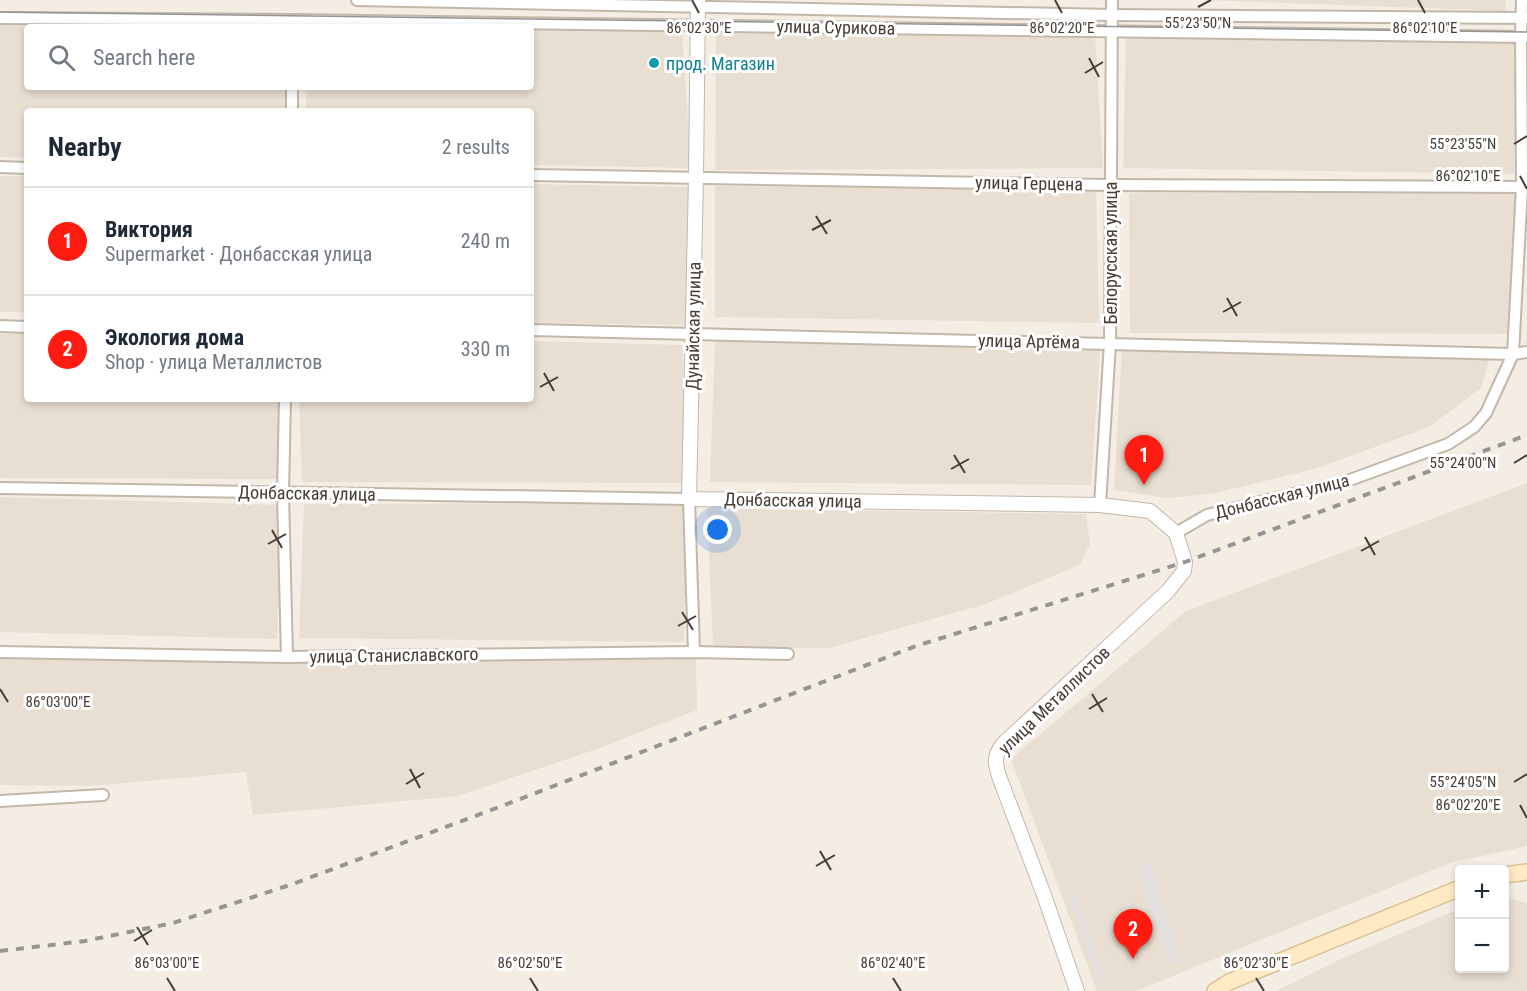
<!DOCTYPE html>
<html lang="en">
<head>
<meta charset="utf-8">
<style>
	body { margin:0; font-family:"Roboto Condensed",sans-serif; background:#f2f2f3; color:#1f2937 }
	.controls { position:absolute; right:18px; bottom:18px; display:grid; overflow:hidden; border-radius:6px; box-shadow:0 3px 9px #0003 }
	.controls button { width:54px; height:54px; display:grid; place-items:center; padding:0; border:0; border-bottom:2px solid #e0e1e3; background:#fff; color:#1f2937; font:30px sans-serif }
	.you { position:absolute; left:718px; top:530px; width:21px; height:21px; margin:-15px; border:4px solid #fff; border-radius:50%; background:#1a73e8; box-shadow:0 0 0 9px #1a73e833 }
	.badge { display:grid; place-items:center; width:39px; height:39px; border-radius:50%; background:#ff1b10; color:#fff; font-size:20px; font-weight:700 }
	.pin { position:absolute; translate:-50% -50px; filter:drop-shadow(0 2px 3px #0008) }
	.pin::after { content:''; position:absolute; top:32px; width:21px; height:18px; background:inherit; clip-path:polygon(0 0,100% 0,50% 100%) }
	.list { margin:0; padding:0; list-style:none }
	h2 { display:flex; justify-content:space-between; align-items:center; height:78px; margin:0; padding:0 24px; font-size:26px }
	h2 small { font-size:20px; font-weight:400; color:#747a83 }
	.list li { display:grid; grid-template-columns:39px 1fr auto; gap:18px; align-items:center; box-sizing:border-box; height:108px; padding:0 24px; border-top:2px solid #e0e1e3 }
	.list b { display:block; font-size:22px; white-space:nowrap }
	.list p { margin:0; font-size:20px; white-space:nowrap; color:#747a83 }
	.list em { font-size:20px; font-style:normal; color:#747a83 }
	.icon { flex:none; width:33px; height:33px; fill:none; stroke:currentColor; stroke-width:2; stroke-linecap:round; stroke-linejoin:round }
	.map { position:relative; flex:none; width:1527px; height:991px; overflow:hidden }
	.search { position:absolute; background:#fff; box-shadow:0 3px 9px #0003; left:24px; top:24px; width:510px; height:66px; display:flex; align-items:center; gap:15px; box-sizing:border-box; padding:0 21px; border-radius:6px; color:#747a83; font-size:22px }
	.panel { position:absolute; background:#fff; box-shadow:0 3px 9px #0003; left:24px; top:108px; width:510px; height:294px; border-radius:6px }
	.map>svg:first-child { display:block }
	.residential { fill:#e8dfd2 }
	.parking { fill:#e4e0dd }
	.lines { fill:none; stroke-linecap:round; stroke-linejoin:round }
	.minor-casing { stroke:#c3b7a9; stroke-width:14 }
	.tertiary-casing { stroke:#c3b7a9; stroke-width:16 }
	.secondary-casing { stroke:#dbc093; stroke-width:18 }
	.minor { stroke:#fff; stroke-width:10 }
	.tertiary { stroke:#fff; stroke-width:14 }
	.secondary { stroke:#ffeac3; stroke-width:15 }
	.tram { stroke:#959595; stroke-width:1.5 }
	.rail { stroke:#959595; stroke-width:4; stroke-dasharray:8 8; stroke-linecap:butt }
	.ticks { fill:none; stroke:#463d34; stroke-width:2 }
	.culture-dot { fill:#0f9aa8; stroke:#fff; stroke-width:2 }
	.labels { text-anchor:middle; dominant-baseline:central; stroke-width:6; stroke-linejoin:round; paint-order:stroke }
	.street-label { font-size:18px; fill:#463d34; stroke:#fff }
	.culture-label { font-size:18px; fill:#0d838f; stroke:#fff; text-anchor:start }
	.ticks-label { font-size:15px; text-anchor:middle; fill:#463d34; stroke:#fff; stroke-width:6; stroke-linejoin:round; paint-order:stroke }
</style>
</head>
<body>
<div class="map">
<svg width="1527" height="991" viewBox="0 0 1527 991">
	<rect width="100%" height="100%" fill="#f4ede4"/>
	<g class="residential">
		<path d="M1201,0H1506L1505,11Z"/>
		<path d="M0,19L271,27H27V87H286V111H27V158L0,157Z"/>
		<path d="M716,27L1095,37L1103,168L715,170Z"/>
		<path d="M531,28L682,31L691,168L531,165V111H306V87H531Z"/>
		<path d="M1126,36L1516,42L1514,174L1123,168Z"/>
		<rect x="0" y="176" width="27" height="136"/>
		<path d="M531,184L690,187L688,325L531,323Z"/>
		<path d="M715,186L1096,189L1099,323L715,317Z"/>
		<path d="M1129,193H1516L1511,334L1130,333Z"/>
		<path d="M0,334H27V399H281L282,479L0,478Z"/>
		<path d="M531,341L682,345L687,483L302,482L299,399H531Z"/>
		<path d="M715,341L1100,351L1091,485L710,482Z"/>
		<path d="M1122,347L1491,353L1481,388L1429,427L1318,468L1211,494L1167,498L1114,490Z"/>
		<path d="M1527,483V846L1450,863L1136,991H1097L1011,759L1186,611Z"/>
		<path d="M0,497L282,505L277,639L0,632Z"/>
		<path d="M687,503L684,642L299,638L304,504Z"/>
		<path d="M707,508L1086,514L1090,544L1080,565L986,604L829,648H766L713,645Z"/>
		<path d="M0,650L694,652L696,662L697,710L597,749L458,796L253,815L246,772L91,786L0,785Z"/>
		<path d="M1505,898L1527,903V991H1276L1343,958L1459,909L1460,968H1504Z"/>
	</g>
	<g class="parking">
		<path d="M1151,863L1182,960L1169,964L1137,868Z"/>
		<path d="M1076,891L1106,980L1099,983L1068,893Z"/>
	</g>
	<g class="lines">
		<g class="minor-casing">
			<g id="minor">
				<path d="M357,0L1112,15L1527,18"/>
				<path d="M0,18L294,20L1527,37"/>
				<path d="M292,111V87"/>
				<path d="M0,167L27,168"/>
				<path d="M531,175L1110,185L1527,187"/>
				<path d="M0,326L27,327"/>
				<path d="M531,330L1513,354L1527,352"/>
				<path d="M285,399L283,493L287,657"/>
				<path d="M0,488L689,499L694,652"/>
				<path d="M1100,505L1110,343L1112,0"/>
				<path d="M1176,533L1207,515L1347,481L1448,444L1474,427L1486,413L1513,354L1522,187L1521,37L1522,0"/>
				<path d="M0,652L287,657L694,652L788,654"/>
				<path d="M0,801L103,795"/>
			</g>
		</g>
		<g class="tertiary-casing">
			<path id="tertiary" d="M698,0L696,177L689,499L1100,505L1150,511L1176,533L1185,562L1184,571L1168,591L1003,744C993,757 995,764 1000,779L1044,895L1077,991"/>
		</g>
		<g class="secondary-casing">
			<g id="secondary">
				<path d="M1504,875L1527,872"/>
				<path d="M1215,991L1229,982L1460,888"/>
			</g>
		</g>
		<use href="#minor" class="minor"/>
		<use href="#tertiary" class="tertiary"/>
		<use href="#secondary" class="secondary"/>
		<path class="tram" d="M0,12L1527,32"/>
		<path class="rail" d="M0,951L85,941L173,923L290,885L502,806L916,646L1185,562L1527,435"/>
	</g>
	<path class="ticks" d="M692,0L699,13M1055,0L1062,13M1418,0L1425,13M1198,7L1211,0M1089,58L1099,77M1085,73L1103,62M1514,144L1527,136M1520,176L1527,189M816,216L827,234M812,230L831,220M1227,298L1237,316M1223,312L1241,302M544,373L554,391M540,387L558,377M954,455L965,473M1514,463L1527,455M951,469L969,459M272,530L282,548M1365,537L1375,555M268,544L286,534M1361,551L1379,541M682,612L693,630M678,626L696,616M0,689L8,702M1092,694L1103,712M1089,709L1107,698M410,769L420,788M1514,782L1527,774M406,784L424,773M1520,805L1527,818M820,851L831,870M816,866L835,855M137,927L148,945M134,941L152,930M167,978L175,991M530,978L538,991M893,978L901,991M1256,978L1264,991"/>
	<circle class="culture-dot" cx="654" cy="63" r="6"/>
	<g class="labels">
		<g class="street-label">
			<text transform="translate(836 27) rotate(1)">улица Сурикова</text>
			<text transform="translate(1029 183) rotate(1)">улица Герцена</text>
			<text transform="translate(1110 253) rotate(-90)">Белорусская улица</text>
			<text transform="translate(693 326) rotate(-89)">Дунайская улица</text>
			<text transform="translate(1029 341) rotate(1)">улица Артёма</text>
			<text transform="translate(307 493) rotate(1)">Донбасская улица</text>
			<text transform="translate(1282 496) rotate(-14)">Донбасская улица</text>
			<text transform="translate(793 500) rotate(1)">Донбасская улица</text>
			<text transform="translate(394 655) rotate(-1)">улица Станиславского</text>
			<text transform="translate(1054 700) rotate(-44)">улица Металлистов</text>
		</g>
		<g class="culture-label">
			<text x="666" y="63">прод. Магазин</text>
		</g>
	</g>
	<g class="ticks-label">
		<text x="1198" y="28">55°23'50"N</text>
		<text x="1425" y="33">86°02'10"E</text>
		<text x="699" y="33">86°02'30"E</text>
		<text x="1062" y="33">86°02'20"E</text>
		<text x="1463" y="149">55°23'55"N</text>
		<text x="1468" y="181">86°02'10"E</text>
		<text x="1463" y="468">55°24'00"N</text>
		<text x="58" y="707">86°03'00"E</text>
		<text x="1463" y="787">55°24'05"N</text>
		<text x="1468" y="810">86°02'20"E</text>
		<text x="167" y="968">86°03'00"E</text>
		<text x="530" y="968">86°02'50"E</text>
		<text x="893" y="968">86°02'40"E</text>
		<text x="1256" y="968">86°02'30"E</text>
	</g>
</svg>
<div class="controls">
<button>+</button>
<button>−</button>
</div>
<div class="you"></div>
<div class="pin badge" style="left:1144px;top:485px">1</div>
<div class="pin badge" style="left:1133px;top:959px">2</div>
<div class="search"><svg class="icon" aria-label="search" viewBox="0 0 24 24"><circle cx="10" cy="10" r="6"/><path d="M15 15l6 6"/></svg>Search here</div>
<section class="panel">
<h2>Nearby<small>2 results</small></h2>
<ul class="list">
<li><span class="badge">1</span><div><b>Виктория</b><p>Supermarket · Донбасская улица</p></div><em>240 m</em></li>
<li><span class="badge">2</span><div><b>Экология дома</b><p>Shop · улица Металлистов</p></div><em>330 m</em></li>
</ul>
</section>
</div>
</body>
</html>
